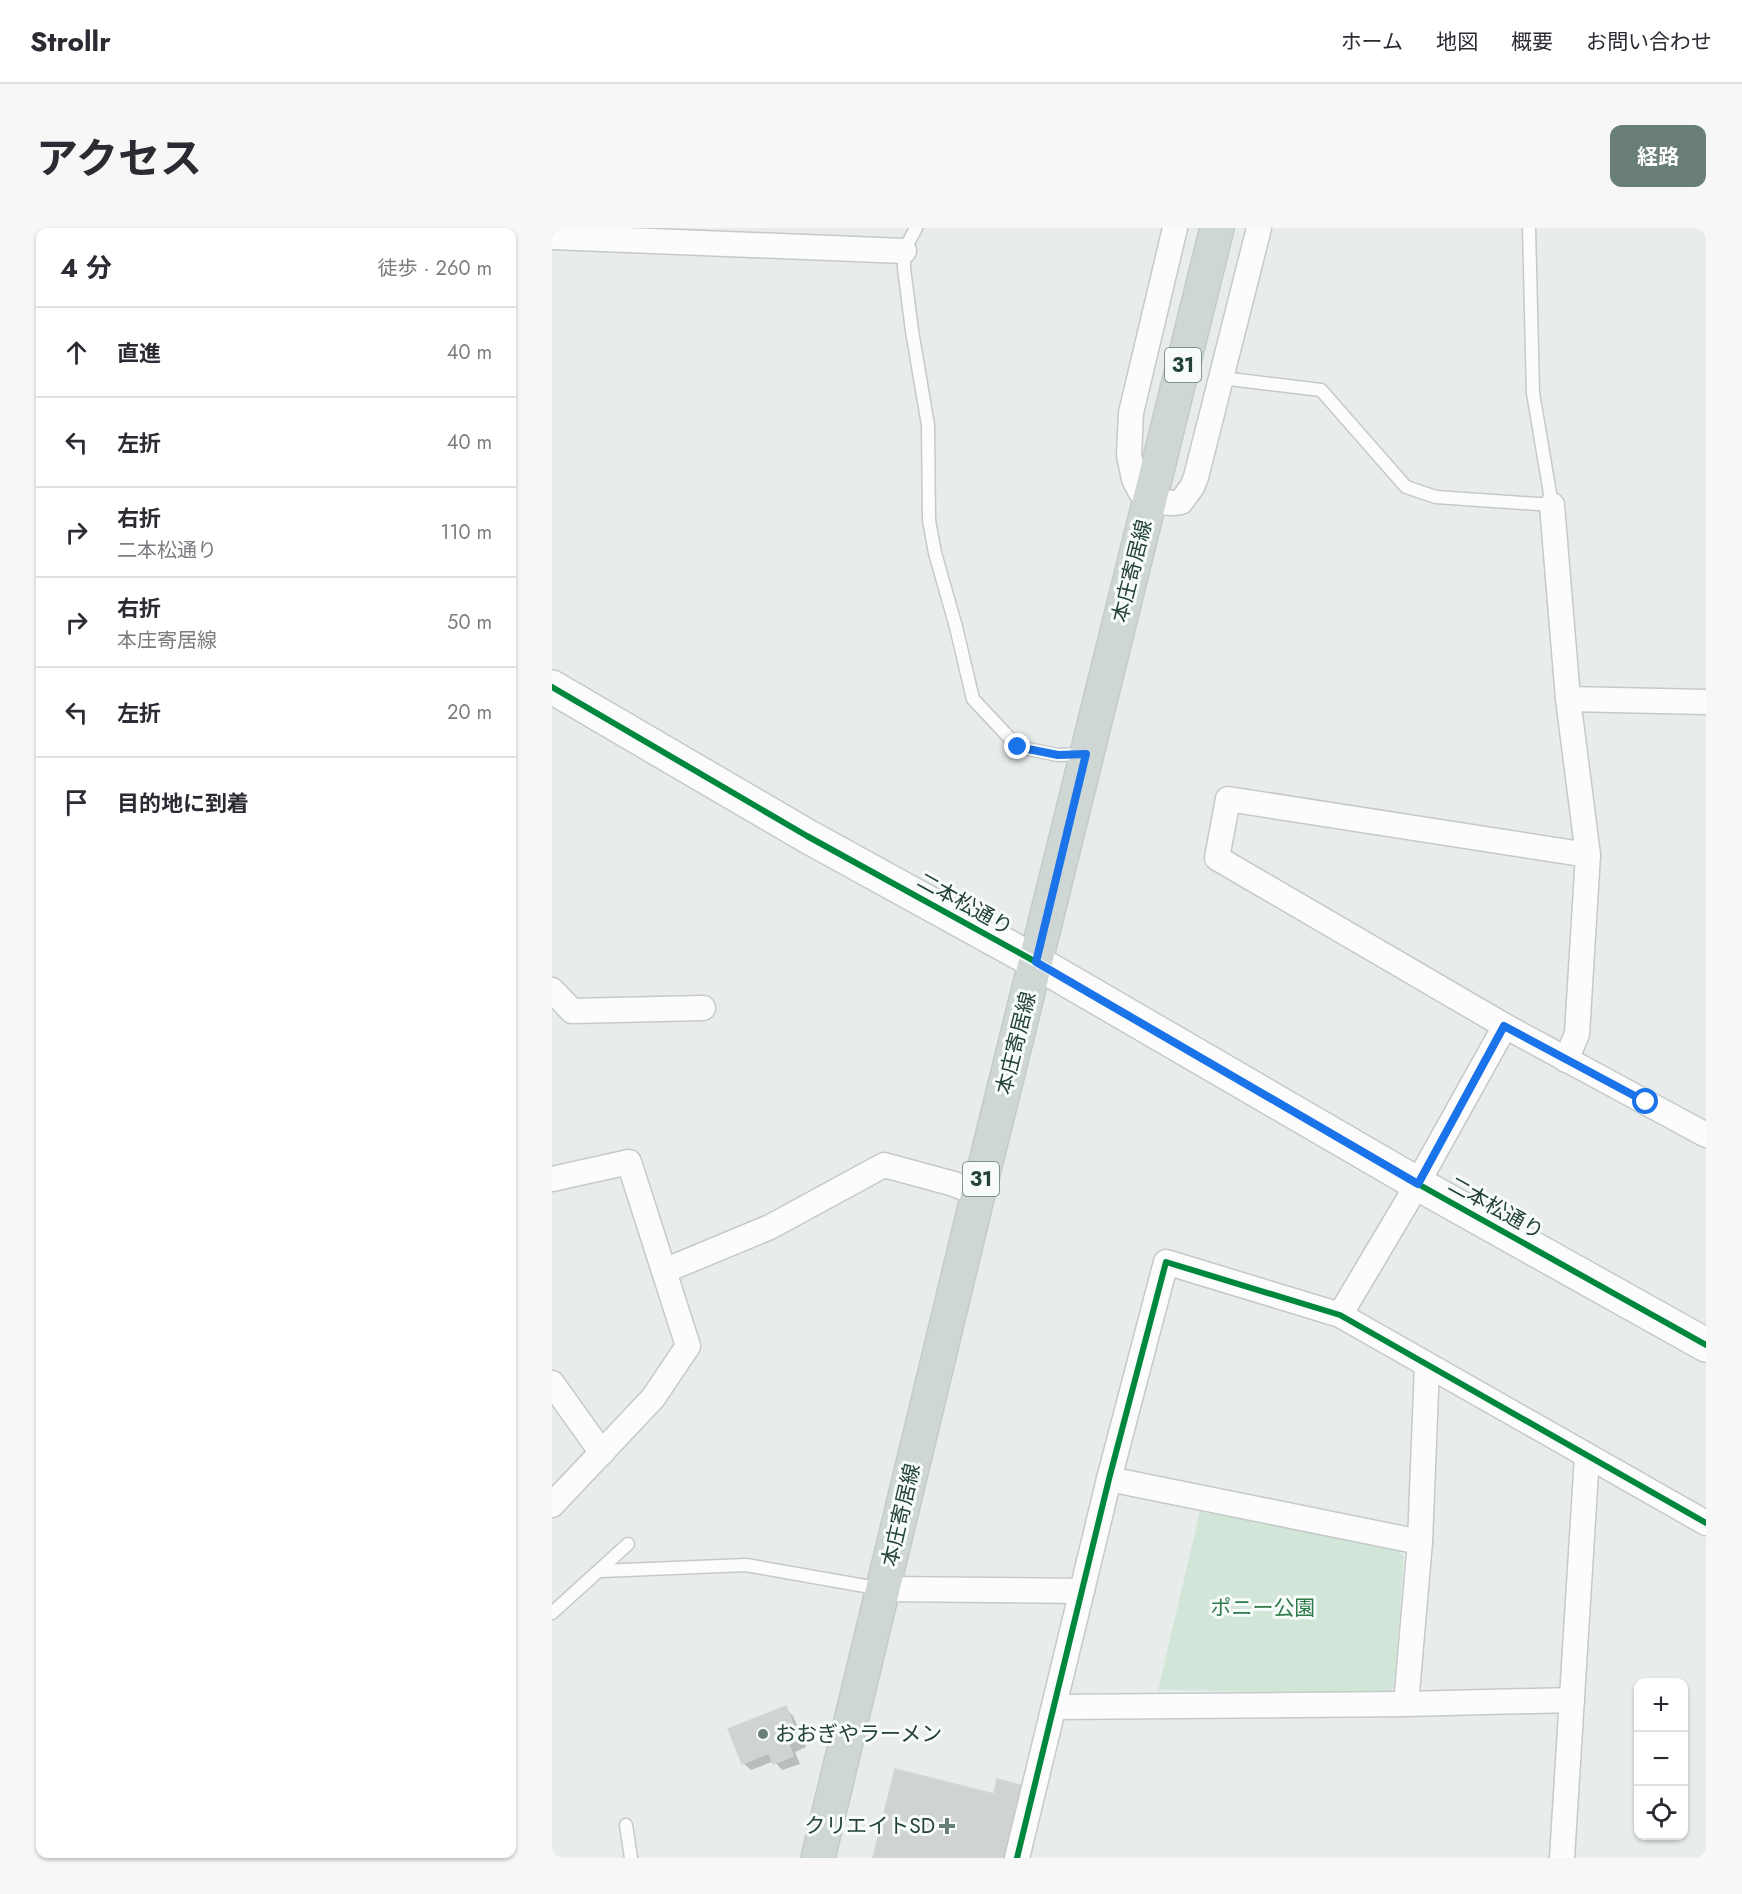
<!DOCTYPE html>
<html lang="ja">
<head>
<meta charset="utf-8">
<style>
	body { margin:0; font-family:Jost,"Noto Sans JP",sans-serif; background:#f7f7f7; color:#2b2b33 }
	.controls { position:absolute; right:18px; bottom:18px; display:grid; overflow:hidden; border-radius:12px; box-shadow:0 2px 4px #0004 }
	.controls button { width:54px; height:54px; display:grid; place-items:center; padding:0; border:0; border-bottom:2px solid #e1e1e2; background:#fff; color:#2b2b33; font:30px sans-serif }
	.stop { position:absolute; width:18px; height:18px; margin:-14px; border:4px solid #1a73e8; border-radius:50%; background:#fff }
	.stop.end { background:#1a73e8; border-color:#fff; box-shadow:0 2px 6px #0008 }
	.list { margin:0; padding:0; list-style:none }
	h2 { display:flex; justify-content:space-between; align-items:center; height:78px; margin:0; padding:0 24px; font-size:26px }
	h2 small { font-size:20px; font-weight:400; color:#7c7c81 }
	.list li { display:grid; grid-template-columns:39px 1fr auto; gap:18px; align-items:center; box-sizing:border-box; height:90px; padding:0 24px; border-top:2px solid #e1e1e2 }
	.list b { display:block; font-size:22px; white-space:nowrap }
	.list p { margin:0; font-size:20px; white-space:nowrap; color:#7c7c81 }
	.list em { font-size:20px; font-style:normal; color:#7c7c81 }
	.icon { flex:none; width:33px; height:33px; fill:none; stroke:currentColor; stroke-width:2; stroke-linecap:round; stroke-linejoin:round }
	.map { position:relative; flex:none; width:1154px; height:1630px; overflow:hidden; border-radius:12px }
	header { display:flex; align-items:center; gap:36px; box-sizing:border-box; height:84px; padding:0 30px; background:#fff; border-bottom:2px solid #e1e1e2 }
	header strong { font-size:28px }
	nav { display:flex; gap:33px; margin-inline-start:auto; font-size:21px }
	.intro { display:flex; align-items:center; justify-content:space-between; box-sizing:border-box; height:144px; padding:0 36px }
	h1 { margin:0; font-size:42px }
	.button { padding:15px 27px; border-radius:12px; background:#697e78; color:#fff; font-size:21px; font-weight:700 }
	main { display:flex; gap:36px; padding:0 36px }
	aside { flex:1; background:#fff; border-radius:12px; box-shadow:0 2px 4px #0004 }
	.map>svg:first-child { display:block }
	.green { fill:#d1e6d8 }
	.shadow { fill:#0003 }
	.building { fill:#cfd4d2; stroke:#d1d6d4; stroke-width:1.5 }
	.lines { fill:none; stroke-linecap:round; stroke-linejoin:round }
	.lane-casing { stroke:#c5cac8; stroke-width:15 }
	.street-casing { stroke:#c5cac8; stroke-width:27 }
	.secondary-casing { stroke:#c3cbc8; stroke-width:36 }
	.primary-casing { stroke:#c3ccc9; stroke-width:36 }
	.lane { stroke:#fcfcfc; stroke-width:12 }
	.street { stroke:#fcfcfc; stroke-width:24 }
	.secondary { stroke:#fcfcfc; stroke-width:33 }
	.primary { stroke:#cfd7d5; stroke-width:33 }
	.cycleway-casing { stroke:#f7fbf9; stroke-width:10 }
	.cycleway { stroke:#00873e; stroke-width:6 }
	.route { stroke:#1a73e8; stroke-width:8 }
	.poi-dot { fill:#697e78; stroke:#f7fbf9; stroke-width:2 }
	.labels { text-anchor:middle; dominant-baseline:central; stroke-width:6; stroke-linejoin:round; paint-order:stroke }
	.shield { fill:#f7fbf9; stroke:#637a73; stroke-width:1.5 }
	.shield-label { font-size:20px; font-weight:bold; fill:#24423a }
	.street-label { font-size:21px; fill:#24423a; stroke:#f7fbf9 }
	.park-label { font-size:21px; fill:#2d7a4b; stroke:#f7fbf9 }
	.poi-label { font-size:21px; fill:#24423a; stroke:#f7fbf9; text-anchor:start }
</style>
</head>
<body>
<header>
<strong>Strollr</strong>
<nav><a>ホーム</a><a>地図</a><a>概要</a><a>お問い合わせ</a></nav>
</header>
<div class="intro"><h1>アクセス</h1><a class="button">経路</a></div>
<main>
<aside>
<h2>4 分<small>徒歩 · 260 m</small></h2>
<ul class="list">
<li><svg class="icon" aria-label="ahead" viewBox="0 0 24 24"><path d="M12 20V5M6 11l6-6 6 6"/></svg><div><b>直進</b></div><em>40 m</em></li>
<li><svg class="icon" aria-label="left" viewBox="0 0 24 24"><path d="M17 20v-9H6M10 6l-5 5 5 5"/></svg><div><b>左折</b></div><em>40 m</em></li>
<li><svg class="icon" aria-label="right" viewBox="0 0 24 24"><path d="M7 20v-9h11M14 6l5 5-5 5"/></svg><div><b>右折</b><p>二本松通り</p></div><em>110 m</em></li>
<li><svg class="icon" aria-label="right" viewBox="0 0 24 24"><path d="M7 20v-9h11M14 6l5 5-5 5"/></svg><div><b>右折</b><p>本庄寄居線</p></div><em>50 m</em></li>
<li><svg class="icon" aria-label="left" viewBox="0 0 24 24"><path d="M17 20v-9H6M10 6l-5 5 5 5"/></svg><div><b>左折</b></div><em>20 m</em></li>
<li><svg class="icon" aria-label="arrive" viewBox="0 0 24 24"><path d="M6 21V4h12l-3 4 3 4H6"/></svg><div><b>目的地に到着</b></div></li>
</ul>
</aside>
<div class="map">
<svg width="1154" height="1630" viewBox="0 0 1154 1630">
	<rect width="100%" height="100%" fill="#e8edeb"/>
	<path class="green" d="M648,1283L841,1319L852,1328L842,1459L835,1465L606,1462Z"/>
	<path class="shadow" d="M233,1480L241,1488L254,1519L243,1524L248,1536L230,1542L222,1533L199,1542L191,1535Z"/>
	<g class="building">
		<path d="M234,1478L247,1512L237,1516L241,1528L221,1536L217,1525L190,1536L176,1501Z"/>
		<path d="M343,1541L442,1566L445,1551L472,1558L453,1630H321Z"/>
	</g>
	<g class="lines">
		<g class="lane-casing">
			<g id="lane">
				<path d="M364,0L352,23V40L360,103L376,197L377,292L383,325L404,399L421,471L466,519L506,527L533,526"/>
				<path d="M669,150L769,162L854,259L884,269L1000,277L981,165L977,0"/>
				<path d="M49,1343L194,1337L330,1361"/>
				<path d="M0,1385L76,1316"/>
				<path d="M74,1597L79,1630"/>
			</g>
		</g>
		<g class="street-casing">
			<g id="street">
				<path d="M623,0L579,185L577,227L582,251L588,263L598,273L620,275L629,274L640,259L644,249L707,0"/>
				<path d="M0,9L352,23"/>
				<path d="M1000,277L1016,471L1036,627L1025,806L1014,832"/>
				<path d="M1016,471L1154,474"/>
				<path d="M1036,627L676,571L665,630L953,798L1154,907"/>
				<path d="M0,762L20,783L151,780"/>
				<path d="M0,951L77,934L136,1118L101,1170L0,1277"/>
				<path d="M112,1043L218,999L332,937L402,956L426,966"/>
				<path d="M788,1087L855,974L953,798"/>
				<path d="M0,1155L50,1225"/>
				<path d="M557,1251L868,1314"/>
				<path d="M332,1361L530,1363"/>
				<path d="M854,1476L868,1314L875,1138"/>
				<path d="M502,1479L854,1476L1020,1472"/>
				<path d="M465,1630L557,1251L614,1034L788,1087L1154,1295"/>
				<path d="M1010,1630L1035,1228"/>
			</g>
		</g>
		<g class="secondary-casing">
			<path id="secondary" d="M0,459L255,608L484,734L866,956L1154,1117"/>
		</g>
		<g class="primary-casing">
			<path id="primary" d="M266,1630L426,966L665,0"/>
		</g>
		<use href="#lane" class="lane"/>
		<use href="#street" class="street"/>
		<use href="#secondary" class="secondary"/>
		<use href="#primary" class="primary"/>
		<g class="cycleway-casing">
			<g id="cycleway">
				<path d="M0,459L255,608L484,734L866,956L1154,1117"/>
				<path d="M465,1630L557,1251L614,1034L788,1087L1154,1295"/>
			</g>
		</g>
		<use href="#cycleway" class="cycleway"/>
	</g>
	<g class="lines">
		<path class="route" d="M466,519L506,527L534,526L484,734L866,956L952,798L1094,874"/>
	</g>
	<g class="poi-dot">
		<circle cx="211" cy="1506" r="6"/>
		<path d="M392 1589h6v6h6v6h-6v6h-6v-6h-6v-6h6z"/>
	</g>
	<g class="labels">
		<g class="shield">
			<rect x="613" y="120" width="36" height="34" rx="4.5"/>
			<rect x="411" y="934" width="36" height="34" rx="4.5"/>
		</g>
		<g class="shield-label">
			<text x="631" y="137">31</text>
			<text x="429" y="951">31</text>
		</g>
		<g class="street-label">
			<text transform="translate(580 343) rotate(-76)">本庄寄居線</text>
			<text transform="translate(413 676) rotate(29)">二本松通り</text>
			<text transform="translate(464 815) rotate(-76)">本庄寄居線</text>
			<text transform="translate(944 980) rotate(29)">二本松通り</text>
			<text transform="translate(349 1287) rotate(-77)">本庄寄居線</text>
		</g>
		<g class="park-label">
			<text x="711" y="1380">ポニー公園</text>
		</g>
		<g class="poi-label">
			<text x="223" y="1506">おおぎやラーメン</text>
			<text x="383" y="1598" text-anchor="end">クリエイトSD</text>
		</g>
	</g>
</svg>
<div class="controls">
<button>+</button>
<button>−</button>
<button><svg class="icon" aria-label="locate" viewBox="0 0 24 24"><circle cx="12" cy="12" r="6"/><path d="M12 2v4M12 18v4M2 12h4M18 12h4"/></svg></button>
</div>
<div class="stop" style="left:1094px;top:874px"></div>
<div class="stop end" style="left:466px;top:519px"></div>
</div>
</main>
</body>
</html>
